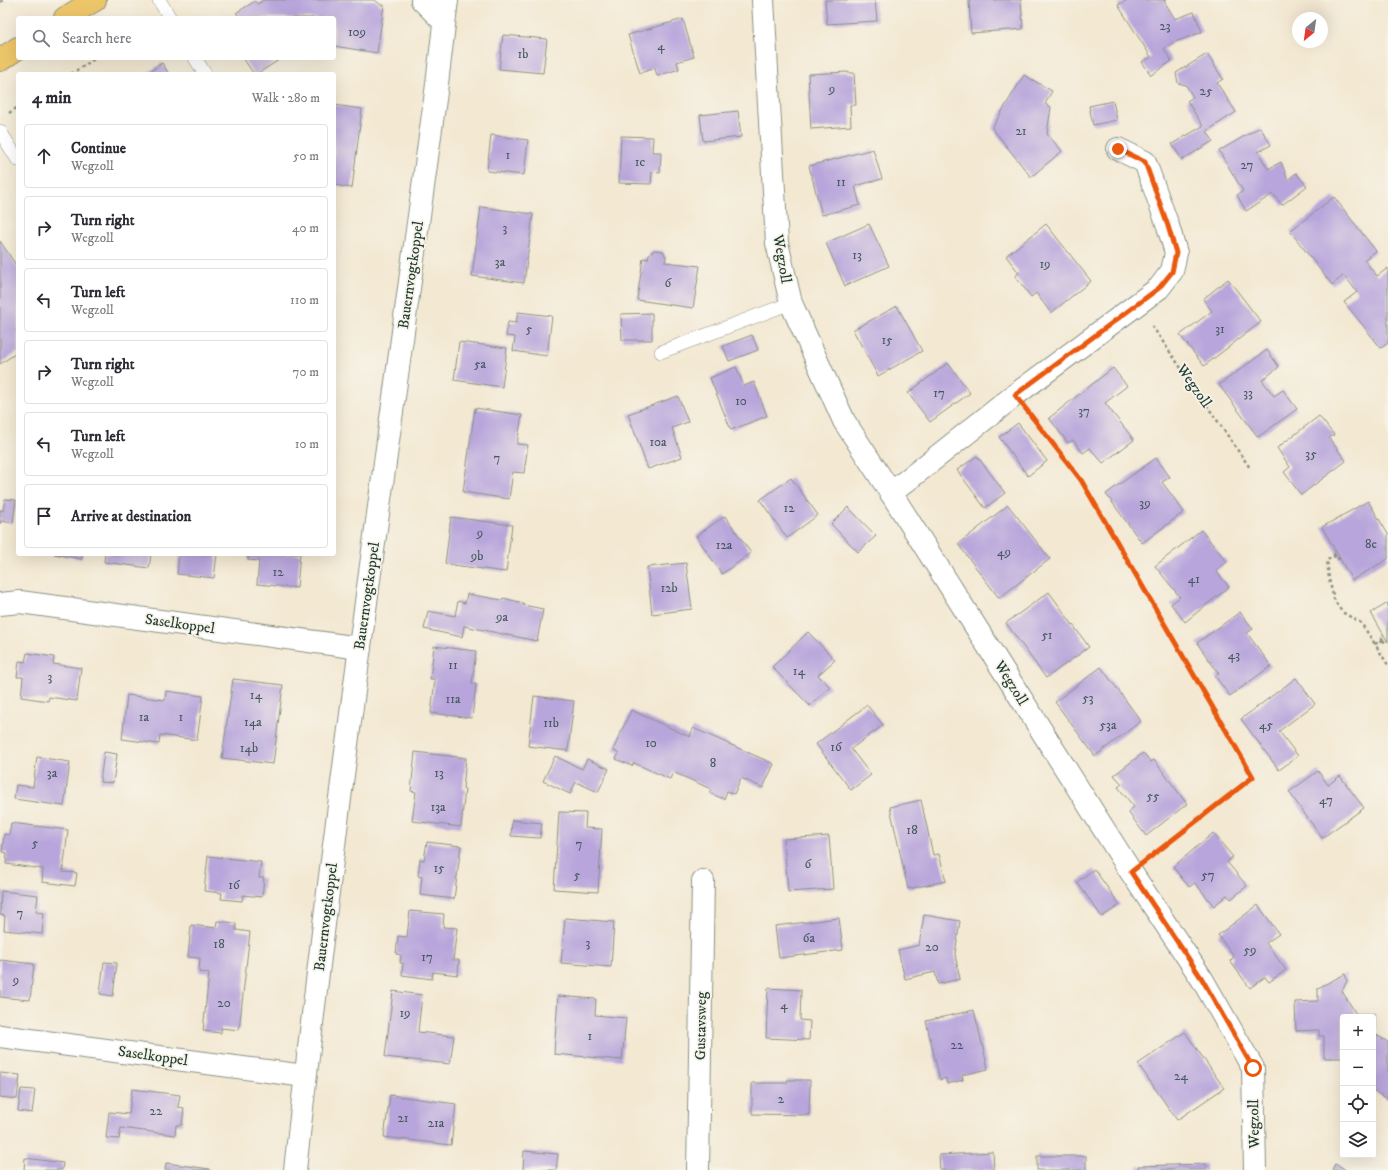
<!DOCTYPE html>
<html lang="en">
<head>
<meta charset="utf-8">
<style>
	body { margin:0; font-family:"IM FELL DW Pica",serif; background:#f2f2f3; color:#2b2b33 }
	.controls { position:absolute; right:12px; bottom:12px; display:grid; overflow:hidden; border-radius:4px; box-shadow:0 4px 16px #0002 }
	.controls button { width:36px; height:36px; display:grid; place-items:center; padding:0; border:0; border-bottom:1px solid #e1e1e2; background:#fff; color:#2b2b33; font:20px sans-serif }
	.compass { position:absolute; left:1292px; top:12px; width:36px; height:36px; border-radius:50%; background:#fff; box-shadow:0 4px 16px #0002; rotate:209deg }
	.stop { position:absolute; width:12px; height:12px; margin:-9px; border:3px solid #ea580c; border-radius:50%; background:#fff }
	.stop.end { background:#ea580c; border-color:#fff; box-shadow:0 1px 4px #0008 }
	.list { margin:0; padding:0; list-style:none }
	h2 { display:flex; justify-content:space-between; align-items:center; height:52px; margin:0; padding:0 16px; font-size:17px }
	h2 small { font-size:13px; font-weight:400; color:#7c7c81 }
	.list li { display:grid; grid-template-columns:26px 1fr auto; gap:12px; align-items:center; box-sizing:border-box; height:64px; margin:0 8px 8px; padding:0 8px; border:1px solid #e1e1e2; border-radius:4px }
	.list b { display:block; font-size:15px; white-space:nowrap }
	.list p { margin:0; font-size:13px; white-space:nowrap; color:#7c7c81 }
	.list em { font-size:13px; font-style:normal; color:#7c7c81 }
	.icon { flex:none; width:22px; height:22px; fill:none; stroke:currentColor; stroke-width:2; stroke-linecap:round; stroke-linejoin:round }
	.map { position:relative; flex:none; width:1388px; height:1170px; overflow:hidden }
	.search { position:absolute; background:#fff; box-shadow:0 4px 16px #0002; left:16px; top:16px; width:320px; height:44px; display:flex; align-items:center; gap:10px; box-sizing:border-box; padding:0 14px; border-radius:4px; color:#7c7c81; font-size:15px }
	.panel { position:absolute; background:#fff; box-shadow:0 4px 16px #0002; left:16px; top:72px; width:320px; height:484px; border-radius:4px }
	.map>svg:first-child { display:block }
	.building { fill:#b8a5db }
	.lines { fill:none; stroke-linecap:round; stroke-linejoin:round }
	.lane-casing { stroke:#899283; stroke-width:14 }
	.street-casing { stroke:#899283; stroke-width:24 }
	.primary-casing { stroke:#899283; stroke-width:24 }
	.path { stroke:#899283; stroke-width:2.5; stroke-dasharray:3 3; stroke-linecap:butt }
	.lane { stroke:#fff; stroke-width:13 }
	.street { stroke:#fff; stroke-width:22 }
	.primary { stroke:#edc569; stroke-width:22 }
	.route { stroke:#ea580c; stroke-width:5 }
	.labels { text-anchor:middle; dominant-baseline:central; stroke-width:3.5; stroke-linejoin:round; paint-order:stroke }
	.number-label { font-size:13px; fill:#45575e }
	.street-label { font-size:15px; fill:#1f3d34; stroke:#f7f3e8 }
</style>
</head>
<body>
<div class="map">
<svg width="1388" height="1170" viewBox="0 0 1388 1170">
	<rect width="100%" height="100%" fill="#f7f3e8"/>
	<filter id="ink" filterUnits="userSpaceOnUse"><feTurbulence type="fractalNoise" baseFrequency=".025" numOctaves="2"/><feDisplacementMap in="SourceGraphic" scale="8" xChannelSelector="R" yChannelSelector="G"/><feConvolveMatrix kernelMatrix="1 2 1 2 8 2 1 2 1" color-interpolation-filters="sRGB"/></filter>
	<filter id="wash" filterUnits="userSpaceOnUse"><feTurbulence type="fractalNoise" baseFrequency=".012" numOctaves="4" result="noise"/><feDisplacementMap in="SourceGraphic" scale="16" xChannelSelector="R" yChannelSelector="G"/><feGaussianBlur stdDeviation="0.9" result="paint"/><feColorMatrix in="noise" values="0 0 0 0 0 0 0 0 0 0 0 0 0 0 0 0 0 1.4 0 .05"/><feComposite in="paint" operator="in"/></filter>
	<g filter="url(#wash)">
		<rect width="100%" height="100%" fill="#f3e8d2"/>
		<g id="blocks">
			<g class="building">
				<path d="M264,0H375L381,5H384L377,53L334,46V18H236L239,16L236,13L255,1L257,4Z"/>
				<path d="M825,0H875L877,21L827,24Z"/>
				<path d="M969,0H1021L1023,29L971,33Z"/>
				<path d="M1127,0H1166L1164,1L1175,19L1194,12L1202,32L1172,43L1164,49L1172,61L1151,75L1142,62L1151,57L1118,5Z"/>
				<path d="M683,19L694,57L677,62L679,69L657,76L655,68L640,73L628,35Z"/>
				<path d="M503,35L547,39L543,73L499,69Z"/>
				<path d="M1207,54L1223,79L1217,83L1236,112L1207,131L1213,141L1182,160L1172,144L1203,126L1187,101L1193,97L1186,85L1178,83L1176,73Z"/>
				<path d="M243,58H282L257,74H254Z"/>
				<path d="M162,63L169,74H146Z"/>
				<path d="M848,72V73H854L856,105H850L851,126L811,129L808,74Z"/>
				<path d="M1024,75L1052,91L1045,104L1051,107L1047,134L1062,151L1031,177L992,128Z"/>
				<path d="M1113,101L1117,120L1093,125L1089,106Z"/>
				<path d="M334,105L362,109L352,188L334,185Z"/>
				<path d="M738,111L741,137L703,141L700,115Z"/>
				<path d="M1260,127L1271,145L1258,152L1268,169L1281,162L1288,180L1296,173L1307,186L1282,205L1273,194L1246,211L1237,195L1243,191L1219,151Z"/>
				<path d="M491,135L528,140L524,175L487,171Z"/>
				<path d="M621,136L653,137L652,152H661L660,173L652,172L651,184L619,183Z"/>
				<path d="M873,149L882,179L855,186L860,205L822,215L809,166Z"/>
				<path d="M1334,197L1376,251L1364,260L1377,276L1388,268V343L1381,348L1344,302L1357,292L1344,275L1332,285L1290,231Z"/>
				<path d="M481,207L533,214L524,283L472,276Z"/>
				<path d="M869,224L889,266L845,286L826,243Z"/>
				<path d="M1046,224L1091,281L1051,313L1036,293L1031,297L1015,276L1019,273L1006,256Z"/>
				<path d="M0,241L18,268V352L0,364Z"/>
				<path d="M654,250L663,251L666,257L665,262L700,266L693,308L637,300L643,258L648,259L649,254Z"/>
				<path d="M1228,279L1261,322L1204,366L1180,335L1212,311L1203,299Z"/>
				<path d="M897,306L922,351L878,376L853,330Z"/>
				<path d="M518,312L552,316L547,356L513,351L515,337L506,336L508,322L516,323Z"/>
				<path d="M652,313V340H622L621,314Z"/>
				<path d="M752,335L758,350L729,361L723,346Z"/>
				<path d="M459,342L507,348L502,387L454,380Z"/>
				<path d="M1267,350L1279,367L1262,380L1274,396L1283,390L1297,409L1258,437L1219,385Z"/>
				<path d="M948,363L970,393L930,422L908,393Z"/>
				<path d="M736,367L744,386L754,382L767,416L731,430L710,378Z"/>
				<path d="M1113,368L1127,386L1105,403L1134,440L1103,463L1090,448L1083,453L1073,440L1068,443L1049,418Z"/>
				<path d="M678,396L688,422L672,428L682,457L648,469L628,414Z"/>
				<path d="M475,408L522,415L517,444L528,445L524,473L513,472L509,499L463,492Z"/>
				<path d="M1319,416L1334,435L1329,438L1346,461L1301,495L1284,472L1290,467L1277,448Z"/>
				<path d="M1018,423L1047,461L1028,476L999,437Z"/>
				<path d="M977,456L1005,493L985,508L957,470Z"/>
				<path d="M1156,458L1170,477L1162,482L1184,512L1142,543L1106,494Z"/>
				<path d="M791,478L818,515L787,538L760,500Z"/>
				<path d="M5,499L16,500L13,523L1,521L0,524V510L3,511Z"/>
				<path d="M1368,501L1388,534V559L1352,580L1322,527Z"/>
				<path d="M1008,505L1050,559L999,598L958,544Z"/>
				<path d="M848,507L876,536L858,552L831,524Z"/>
				<path d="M725,516L751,553L722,574L696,536Z"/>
				<path d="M451,517L512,525L506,572L445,564Z"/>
				<path d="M1201,530L1227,562L1216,571L1229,587L1185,622L1171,604L1180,597L1155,566Z"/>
				<path d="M54,554H82V559Z"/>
				<path d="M105,554H151L149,568L104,562Z"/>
				<path d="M179,554H217L214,578L177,574Z"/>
				<path d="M248,554H300L297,588L257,584L259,561L248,560Z"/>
				<path d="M686,563L692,609L652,614L647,567Z"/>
				<path d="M1049,592L1089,647L1046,678L1006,623Z"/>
				<path d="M467,594L502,600L503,598L523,603V605L543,609L537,641L464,626L462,637L424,629L428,611L455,616L458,601L465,603Z"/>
				<path d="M1388,603V642L1371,613Z"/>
				<path d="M1240,612L1253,629L1247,633L1271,666L1230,696L1215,676L1219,674L1197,643Z"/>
				<path d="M808,632L835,660L818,675L830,687L810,706L772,667Z"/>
				<path d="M434,646L476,651L472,684H476L472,718L431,713L435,679H430Z"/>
				<path d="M27,653L54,657L53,664L81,668L77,701L49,697L48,701L21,697L23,677H17L19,661L25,662Z"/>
				<path d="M1101,667L1141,721L1095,756L1055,702Z"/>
				<path d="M1296,678L1315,704L1279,731L1298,756L1279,770L1241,719Z"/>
				<path d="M233,679L283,685L273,764L222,758Z"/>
				<path d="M166,691L203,696L197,740L160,735L159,744L122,739L127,695L165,700Z"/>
				<path d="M534,696L574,701L568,751L528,746Z"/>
				<path d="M867,705L883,725L851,749L871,775L851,790L816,744Z"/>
				<path d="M631,710L690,737L693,728L774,764L763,788L741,778L734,794L727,791L724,799L709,793L711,789L673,772L670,779L634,763L632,766L616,759L619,753L613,750Z"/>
				<path d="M104,752L117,754L113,783L100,782Z"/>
				<path d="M415,752L466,758L463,789H465L461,827L412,821L416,792L411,791Z"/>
				<path d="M1143,753L1151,762L1154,760L1187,804L1146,836L1128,812L1134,807L1118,787L1122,784L1114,775Z"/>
				<path d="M555,756L582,769L587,759L609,769L598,792L576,782L570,794L543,781Z"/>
				<path d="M37,757L70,762L64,806L14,799L16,785L33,787Z"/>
				<path d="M1318,771L1328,785L1340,776L1364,808L1322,838L1289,792Z"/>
				<path d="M921,800L933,855L939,854L946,881L908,889L890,807Z"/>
				<path d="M559,812L586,813L585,828L602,829L598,892L554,889Z"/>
				<path d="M512,820L542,823L540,838L511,836Z"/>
				<path d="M11,823L68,830L63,872L77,873L75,886L42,882L43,869L6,864L7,853L2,852L4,834L9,835Z"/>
				<path d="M1213,833L1233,857L1227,862L1247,886L1231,899L1227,895L1214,906L1195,883L1189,887L1173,867Z"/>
				<path d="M829,836L833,889L788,892L784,839Z"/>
				<path d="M427,842L461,846L454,899L420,895L422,877L418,876L420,859L424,860Z"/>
				<path d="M208,856L261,862L259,878H264L262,897L243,895L242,901L221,899L222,893L204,891Z"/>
				<path d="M1094,869L1120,905L1102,917L1077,882Z"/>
				<path d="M1,891L38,895L36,912L44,913L42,934L4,930L5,916L0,915Z"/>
				<path d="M1258,905L1279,934L1266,943L1286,970L1269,982L1265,977L1250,988L1230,961L1234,957L1218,935Z"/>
				<path d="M410,911L444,914L443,927L457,928L453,960H459L458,975L433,972L432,979L402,975L403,963H400L401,955L396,954L398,936L407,937Z"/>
				<path d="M924,915L960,921L955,954L960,979L938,984L935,972L905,979L898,950L919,945Z"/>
				<path d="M565,918L614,922L611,967L561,963Z"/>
				<path d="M839,918L843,950L779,958L775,926Z"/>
				<path d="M217,921L236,923V930L250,932L239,1030L221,1028V1033L203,1031L209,973L199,972L200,958L188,957L191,925L216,928Z"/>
				<path d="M0,960L34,964L30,1000L0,997Z"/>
				<path d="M104,962L117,963L113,996L100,994Z"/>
				<path d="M1345,974L1347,981L1342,991L1356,1014H1375V1034L1388,1042V1099L1373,1091V1017H1343V1058H1324V1036H1319V1030L1296,1031L1295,1002L1318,1001V988Z"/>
				<path d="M768,988L801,990L800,1020L810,1021L809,1040L766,1038Z"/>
				<path d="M393,991L422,995L418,1032L454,1036L450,1064L385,1057Z"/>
				<path d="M558,996L596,999L595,1015L626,1018L622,1060L554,1054Z"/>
				<path d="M974,1010L988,1069L962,1075L963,1080L947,1084L946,1078L940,1080L926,1021Z"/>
				<path d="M1185,1032L1224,1088L1177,1120L1138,1064Z"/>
				<path d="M0,1073L20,1075L17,1099L0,1097Z"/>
				<path d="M787,1080H810L809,1115L752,1114V1083H787Z"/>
				<path d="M21,1089L35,1090L32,1113L18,1111Z"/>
				<path d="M132,1089L180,1095L178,1107L184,1108L182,1125H176L175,1135L121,1128L119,1139L106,1138L109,1112L129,1114Z"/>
				<path d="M390,1095L456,1104L451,1145L384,1137Z"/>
				<path d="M524,1151L558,1154L556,1170H523Z"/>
				<path d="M993,1152L994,1170H940L939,1155Z"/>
				<rect x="1037" y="1156" width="49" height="14"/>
				<path d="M25,1158L63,1163L62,1170H24Z"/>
				<path d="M166,1163L210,1169V1170H165Z"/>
				<path d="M1206,1164V1170H1138V1166Z"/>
				<path d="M1335,1164L1346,1170H1332Z"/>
			</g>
		</g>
	</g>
	<g filter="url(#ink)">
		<use href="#blocks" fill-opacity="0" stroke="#899283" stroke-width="1"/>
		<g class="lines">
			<g class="lane-casing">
				<g id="lane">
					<path d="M159,0L170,18"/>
					<path d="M195,58L205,74"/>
					<path d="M0,131L18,160"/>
					<path d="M661,352L791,303"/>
				</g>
			</g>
			<g class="street-casing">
				<g id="street">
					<path d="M422,0L444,22"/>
					<path d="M763,0L777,243L791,303L844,421L891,493L1131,872L1202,979L1253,1068L1255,1170"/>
					<path d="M891,493L1015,395L1159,288L1172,271L1176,253L1168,226L1145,162L1118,149"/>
					<path d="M0,604L20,602L360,648"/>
					<path d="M0,1036L305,1076"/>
					<path d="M295,1170C335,810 387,451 436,92L447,0"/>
					<path d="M698,1170L703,881"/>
				</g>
			</g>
			<g class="primary-casing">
				<g id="primary">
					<path d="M65,18L95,0"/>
					<path d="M0,60L18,48"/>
				</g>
			</g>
			<g class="path">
				<path d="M0,2L3,0"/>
				<path d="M71,74L96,58"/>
				<path d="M9,113L18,107"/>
				<path d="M1152,326L1250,468"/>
				<path d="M1031,416L1081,480L1253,777L1152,856"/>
				<path d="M1335,556L1333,552L1335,551"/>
				<path d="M1340,558L1337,559L1335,556L1327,560L1329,579L1334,599L1338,606L1342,612L1361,623L1375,644"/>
				<path d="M1383,640L1375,644L1388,665"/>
				<path d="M1383,640L1381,637L1383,635"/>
				<path d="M1383,640L1385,643L1387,641"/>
			</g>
			<use href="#lane" class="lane"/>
			<use href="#street" class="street"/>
			<use href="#primary" class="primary"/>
		</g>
	</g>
	<g class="lines" filter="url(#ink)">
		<path class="route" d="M1118,149L1145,162L1168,226L1176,253L1172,272L1159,288L1015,395L1081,480L1253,777L1131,872L1202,979L1253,1068"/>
	</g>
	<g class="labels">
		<g class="number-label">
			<text x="1165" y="26">23</text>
			<text x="357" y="32">109</text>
			<text x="661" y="46">4</text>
			<text x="523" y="54">1b</text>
			<text x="832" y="89">9</text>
			<text x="1206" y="91">25</text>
			<text x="1021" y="131">21</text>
			<text x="508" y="155">1</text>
			<text x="640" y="162">1c</text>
			<text x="1247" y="165">27</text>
			<text x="841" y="182">11</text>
			<text x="505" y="228">3</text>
			<text x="857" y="255">13</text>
			<text x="500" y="262">3a</text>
			<text x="1045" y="264">19</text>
			<text x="668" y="283">6</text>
			<text x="529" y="329">5</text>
			<text x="1220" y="329">31</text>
			<text x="887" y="340">15</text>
			<text x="480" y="364">5a</text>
			<text x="939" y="393">17</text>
			<text x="1248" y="393">33</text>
			<text x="741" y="401">10</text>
			<text x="1084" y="411">37</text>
			<text x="658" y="442">10a</text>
			<text x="1311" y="454">35</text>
			<text x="497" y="458">7</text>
			<text x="1145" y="503">39</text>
			<text x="789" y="508">12</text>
			<text x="480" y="533">9</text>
			<text x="1371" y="544">8e</text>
			<text x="724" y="545">12a</text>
			<text x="1004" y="552">49</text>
			<text x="477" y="556">9b</text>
			<text x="278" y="572">12</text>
			<text x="1194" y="579">41</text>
			<text x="669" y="588">12b</text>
			<text x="502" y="617">9a</text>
			<text x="1047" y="635">51</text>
			<text x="1234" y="655">43</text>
			<text x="453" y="665">11</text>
			<text x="799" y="671">14</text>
			<text x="50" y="677">3</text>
			<text x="256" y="695">14</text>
			<text x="1088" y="698">53</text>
			<text x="453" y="699">11a</text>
			<text x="144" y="717">1a</text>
			<text x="181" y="717">1</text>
			<text x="253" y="722">14a</text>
			<text x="551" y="723">11b</text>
			<text x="1108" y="725">53a</text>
			<text x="1266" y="725">45</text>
			<text x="651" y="743">10</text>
			<text x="836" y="747">16</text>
			<text x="249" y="748">14b</text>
			<text x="713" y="763">8</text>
			<text x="52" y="773">3a</text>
			<text x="439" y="773">13</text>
			<text x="1153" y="796">55</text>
			<text x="1326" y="800">47</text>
			<text x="438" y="807">13a</text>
			<text x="912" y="830">18</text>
			<text x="35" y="843">5</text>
			<text x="579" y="844">7</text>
			<text x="808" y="864">6</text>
			<text x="439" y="868">15</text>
			<text x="577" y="875">5</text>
			<text x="1208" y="875">57</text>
			<text x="234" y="885">16</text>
			<text x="20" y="913">7</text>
			<text x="809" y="938">6a</text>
			<text x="588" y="943">3</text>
			<text x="219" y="944">18</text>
			<text x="932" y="947">20</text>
			<text x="1250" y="950">59</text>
			<text x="427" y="957">17</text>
			<text x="16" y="980">9</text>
			<text x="224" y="1003">20</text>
			<text x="784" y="1005">4</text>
			<text x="405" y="1013">19</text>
			<text x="590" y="1036">1</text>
			<text x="957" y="1045">22</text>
			<text x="1181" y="1076">24</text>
			<text x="781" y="1099">2</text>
			<text x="156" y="1111">22</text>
			<text x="403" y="1118">21</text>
			<text x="436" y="1123">21a</text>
		</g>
		<g class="street-label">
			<text transform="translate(782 259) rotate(80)">Wegzoll</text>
			<text transform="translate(411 275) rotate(-82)">Bauernvogtkoppel</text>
			<text transform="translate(1194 386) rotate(55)">Wegzoll</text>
			<text transform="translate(367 596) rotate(-82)">Bauernvogtkoppel</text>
			<text transform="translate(180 624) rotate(8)">Saselkoppel</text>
			<text transform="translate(1011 683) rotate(58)">Wegzoll</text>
			<text transform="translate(326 917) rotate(-83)">Bauernvogtkoppel</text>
			<text transform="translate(701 1026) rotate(-89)">Gustavsweg</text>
			<text transform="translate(153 1056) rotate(8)">Saselkoppel</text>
			<text transform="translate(1254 1124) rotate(-91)">Wegzoll</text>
		</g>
	</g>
</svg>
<div class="controls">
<button>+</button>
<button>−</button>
<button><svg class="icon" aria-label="locate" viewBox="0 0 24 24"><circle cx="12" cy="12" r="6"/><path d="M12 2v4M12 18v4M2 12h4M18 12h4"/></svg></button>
<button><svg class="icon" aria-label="layers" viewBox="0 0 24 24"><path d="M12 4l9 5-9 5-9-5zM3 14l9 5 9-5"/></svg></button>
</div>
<svg class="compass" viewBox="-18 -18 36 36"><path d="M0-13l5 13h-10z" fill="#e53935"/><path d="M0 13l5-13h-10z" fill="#7c7c81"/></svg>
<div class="stop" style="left:1253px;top:1068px"></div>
<div class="stop end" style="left:1118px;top:149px"></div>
<div class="search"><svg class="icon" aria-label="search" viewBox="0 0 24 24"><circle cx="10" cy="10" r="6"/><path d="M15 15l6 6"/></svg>Search here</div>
<section class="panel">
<h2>4 min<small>Walk · 280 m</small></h2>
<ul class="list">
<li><svg class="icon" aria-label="ahead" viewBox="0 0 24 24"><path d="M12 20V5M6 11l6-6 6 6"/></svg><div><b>Continue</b><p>Wegzoll</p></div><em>50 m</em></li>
<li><svg class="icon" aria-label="right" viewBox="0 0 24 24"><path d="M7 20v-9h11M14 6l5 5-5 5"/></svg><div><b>Turn right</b><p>Wegzoll</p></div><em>40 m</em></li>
<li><svg class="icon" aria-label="left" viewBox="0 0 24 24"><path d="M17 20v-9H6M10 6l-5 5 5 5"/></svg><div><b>Turn left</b><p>Wegzoll</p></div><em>110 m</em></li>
<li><svg class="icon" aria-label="right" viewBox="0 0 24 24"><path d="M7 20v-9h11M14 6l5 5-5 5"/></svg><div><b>Turn right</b><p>Wegzoll</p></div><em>70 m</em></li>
<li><svg class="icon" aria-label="left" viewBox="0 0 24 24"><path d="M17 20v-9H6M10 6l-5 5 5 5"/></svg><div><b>Turn left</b><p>Wegzoll</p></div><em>10 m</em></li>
<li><svg class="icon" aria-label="arrive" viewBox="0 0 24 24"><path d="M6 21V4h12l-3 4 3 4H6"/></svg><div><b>Arrive at destination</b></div></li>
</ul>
</section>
</div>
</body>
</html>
